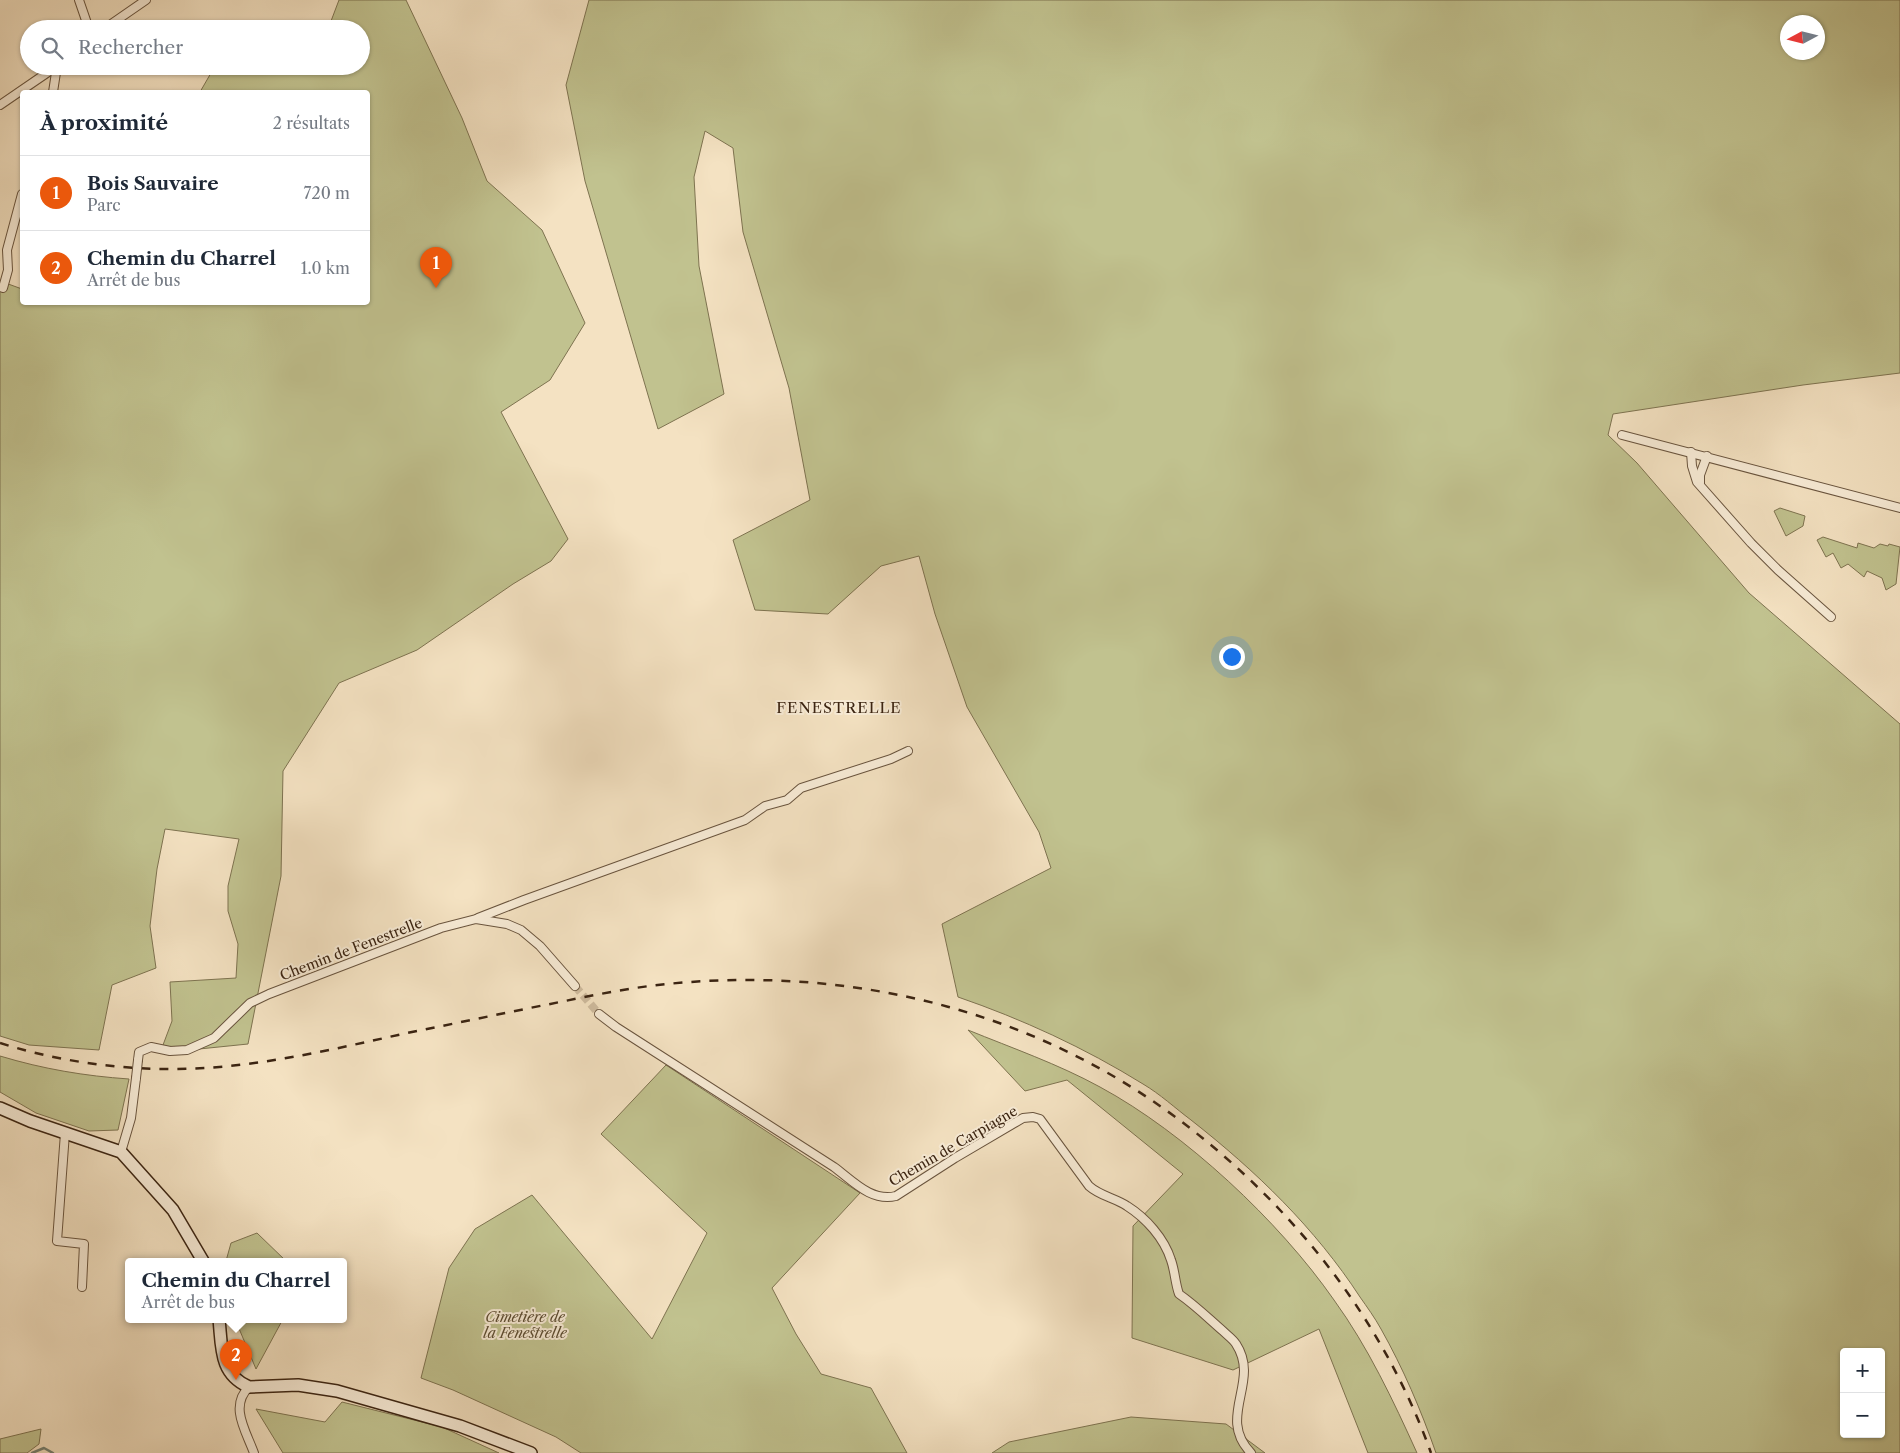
<!DOCTYPE html>
<html lang="fr">
<head>
<meta charset="utf-8">
<style>
	body { margin:0; font-family:"Libre Caslon Text",serif; background:#f2f2f3; color:#1f2937 }
	.controls { position:absolute; right:15px; bottom:15px; display:grid; overflow:hidden; border-radius:5px; box-shadow:0 1px 4px #0004 }
	.controls button { width:45px; height:45px; display:grid; place-items:center; padding:0; border:0; border-bottom:1px solid #e0e1e3; background:#fff; color:#1f2937; font:25px sans-serif }
	.compass { position:absolute; left:1780px; top:15px; width:45px; height:45px; border-radius:50%; background:#fff; box-shadow:0 1px 4px #0004; rotate:263deg }
	.you { position:absolute; left:1231px; top:656px; width:18px; height:18px; margin:-12px; border:4px solid #fff; border-radius:50%; background:#1a73e8; box-shadow:0 0 0 8px #1a73e833 }
	.badge { display:grid; place-items:center; width:32px; height:32px; border-radius:50%; background:#ea580c; color:#fff; font-size:16px; font-weight:700 }
	.pin { position:absolute; translate:-50% -41px; filter:drop-shadow(0 1px 2px #0008) }
	.pin::after { content:''; position:absolute; top:26px; width:18px; height:15px; background:inherit; clip-path:polygon(0 0,100% 0,50% 100%) }
	.popup { position:absolute; left:125px; top:1258px; width:222px; height:65px; box-sizing:border-box; display:grid; place-content:center; border-radius:5px; background:#fff; filter:drop-shadow(0 1px 4px #0005); font-size:16px; white-space:nowrap; color:#747a83 }
	.popup b { font-size:19px; color:#1f2937 }
	.popup::after { content:''; position:absolute; left:50%; top:100%; margin-left:-10px; border:10px solid transparent; border-top-color:#fff }
	.list { margin:0; padding:0; list-style:none }
	h2 { display:flex; justify-content:space-between; align-items:center; height:65px; margin:0; padding:0 20px; font-size:21px }
	h2 small { font-size:16px; font-weight:400; color:#747a83 }
	.list li { display:grid; grid-template-columns:32px 1fr auto; gap:15px; align-items:center; box-sizing:border-box; height:75px; padding:0 20px; border-top:1px solid #e0e1e3 }
	.list b { display:block; font-size:19px; white-space:nowrap }
	.list p { margin:0; font-size:16px; white-space:nowrap; color:#747a83 }
	.list em { font-size:16px; font-style:normal; color:#747a83 }
	.icon { flex:none; width:28px; height:28px; fill:none; stroke:currentColor; stroke-width:2; stroke-linecap:round; stroke-linejoin:round }
	.map { position:relative; flex:none; width:1900px; height:1453px; overflow:hidden }
	.search { position:absolute; background:#fff; box-shadow:0 1px 4px #0004; left:20px; top:20px; width:350px; height:55px; display:flex; align-items:center; gap:12px; box-sizing:border-box; padding:0 18px; border-radius:28px; color:#747a83; font-size:19px }
	.panel { position:absolute; background:#fff; box-shadow:0 1px 4px #0004; left:20px; top:90px; width:350px; height:215px; border-radius:5px }
	.map>svg:first-child { display:block }
	.green { fill:#c1c28f; stroke:#7e7350; fill-rule:evenodd }
	.lines { fill:none; stroke-linecap:round; stroke-linejoin:round }
	.stream { stroke:#758073; stroke-width:2.5 }
	.street-tunnel { stroke:#cfbc9f; stroke-width:8; stroke-dasharray:8 4; stroke-linecap:butt }
	.street-casing { stroke:#69543e; stroke-width:10 }
	.secondary-casing { stroke:#3b2412; stroke-width:14 }
	.street { stroke:#f8ecd7; stroke-width:8 }
	.secondary { stroke:#f8ecd7; stroke-width:11 }
	.rail { stroke:#3b2412; stroke-width:2.5; stroke-dasharray:9 9; stroke-linecap:butt }
	.street-bridge-casing { stroke:#69543e; stroke-width:10; stroke-linecap:butt }
	.street-bridge { stroke:#f8ecd7; stroke-width:8 }
	.labels { text-anchor:middle; dominant-baseline:central; stroke-width:4; stroke-linejoin:round; paint-order:stroke }
	.street-label { font-size:14px; fill:#3b2412; stroke:#f8ecd7 }
	.park-label { font-size:14px; font-style:italic; fill:#5c4c31; stroke:#f8ecd7 }
	.neighbourhood-label { font-size:15px; letter-spacing:1px; fill:#3b2412; stroke:#f8ecd7 }
</style>
</head>
<body>
<div class="map">
<svg width="1900" height="1453" viewBox="0 0 1900 1453">
	<rect width="100%" height="100%" fill="#f4e2c2"/>
	<filter id="stains"><feTurbulence type="fractalNoise" baseFrequency=".004" numOctaves="4"/><feColorMatrix values="0 0 0 0 .2 0 0 0 0 .09 0 0 0 0 .02 0 0 0 .5 -.17"/></filter>
	<radialGradient id="worn" r=".72"><stop offset=".6" stop-color="#630" stop-opacity="0"/><stop offset="1" stop-color="#630" stop-opacity=".3"/></radialGradient>
	<g class="green">
		<path d="M339,0H406L462,118L487,181L542,230L585,323L550,380L501,412L568,539L551,561L513,584L417,650L339,683L283,771L281,876L248,1044L160,1053L172,1021L170,982L236,978L238,944L228,911V886L239,839L165,829L157,869L150,926L156,968L112,985L99,1050L29,1045L0,1036V281L22,289V302H368V92H200L215,66H361V29H328Z"/>
		<path d="M589,0H1900V373L1803,385L1613,414L1608,435L1637,463L1749,593L1900,724V1453H1436C1421,1410 1403,1368 1381,1329C1375,1318 1367,1307 1360,1297C1315,1228 1256,1171 1191,1120C1175,1108 1160,1094 1143,1084C1085,1048 1022,1019 958,997L942,924L1051,868L1039,832L967,707L935,614L919,556L881,566L828,614L755,610L733,540L810,500L789,388L743,232L733,148L705,131L694,177L699,266L724,394L658,429L585,181L566,85ZM1788,22H1818V52H1788ZM1844,1352H1881V1434H1844Z"/>
		<path d="M1780,508L1805,516L1803,526L1786,536L1774,511Z"/>
		<path d="M1823,537L1857,548L1858,543L1874,548L1880,544L1888,546L1889,544L1900,547L1896,584L1886,590L1882,578L1867,571L1864,577L1848,564L1841,568L1833,553L1826,557L1817,540Z"/>
		<path d="M968,1030C1012,1048 1058,1064 1100,1087C1185,1133 1279,1221 1334,1300C1368,1347 1393,1400 1417,1453H1368L1319,1329L1233,1370L1132,1338L1133,1226L1183,1174L1067,1080L1025,1091Z"/>
		<path d="M0,1056C43,1069 85,1076 129,1079L118,1130L89,1131L36,1113L0,1092Z"/>
		<path d="M666,1065L860,1193L772,1288L796,1334L821,1374L871,1388L907,1453H581L556,1437L453,1390L421,1378L449,1268L475,1229L532,1195L652,1339L707,1233L601,1134Z"/>
		<path d="M257,1233L286,1261H226L231,1243Z"/>
		<path d="M235,1319H283L256,1369Z"/>
		<path d="M342,1402L442,1427L499,1453H283L256,1409L325,1422Z"/>
		<path d="M1131,1417L1226,1424L1265,1453H992L1009,1442Z"/>
		<path d="M41,1429L39,1444L27,1453H0V1439Z"/>
	</g>
	<g class="lines">
		<path class="stream" d="M32,1453L44,1448L53,1453"/>
		<path class="street-tunnel" d="M575,986L599,1014"/>
		<g class="street-casing">
			<g id="street">
				<path d="M79,0L89,29"/>
				<path d="M104,29L146,0"/>
				<path d="M53,92L57,66"/>
				<path d="M0,105L57,66"/>
				<path d="M3,288L8,270L7,250L22,194"/>
				<path d="M1622,435L1900,508"/>
				<path d="M1691,452L1692,466L1697,482L1751,543L1778,570L1831,617"/>
				<path d="M1700,483V475L1707,456"/>
				<path d="M478,918L524,900L745,820L765,806L787,800L801,788L891,759L908,751"/>
				<path d="M599,1014L616,1027L834,1167C853,1181 871,1202 896,1196L955,1158L1023,1118L1033,1117L1040,1119L1089,1186C1100,1196 1115,1198 1127,1206C1146,1218 1164,1238 1171,1260C1175,1271 1175,1283 1179,1294C1195,1305 1208,1318 1223,1331C1227,1335 1233,1339 1236,1344C1261,1382 1216,1417 1251,1453"/>
				<path d="M138,1060L139,1052L151,1047L170,1051L187,1050L214,1038L250,1003L269,994L441,928L476,919L507,924L521,930L540,946L575,986"/>
				<path d="M65,1133L57,1241L84,1244L82,1287"/>
				<path d="M121,1152L131,1118L136,1078"/>
				<path d="M249,1387C229,1406 246,1431 254,1453"/>
			</g>
		</g>
		<g class="secondary-casing">
			<g id="secondary">
				<path d="M0,1108L30,1121L121,1152L173,1210L203,1261"/>
				<path d="M219,1319C222,1347 219,1374 249,1387L298,1385L337,1391L460,1426L531,1453"/>
			</g>
		</g>
		<use href="#street" class="street"/>
		<use href="#secondary" class="secondary"/>
		<path class="rail" d="M0,1043C73,1066 152,1074 229,1066C289,1060 348,1046 407,1033C453,1024 499,1014 545,1005C585,997 626,988 667,984C847,966 1027,1008 1174,1116C1289,1201 1383,1318 1431,1453"/>
		<g class="street-bridge-casing">
			<path id="street-bridge" d="M136,1078L138,1060"/>
		</g>
		<use href="#street-bridge" class="street-bridge"/>
	</g>
	<g class="labels">
		<g class="street-label">
			<text transform="translate(351 949) rotate(-21)">Chemin de Fenestrelle</text>
			<text transform="translate(953 1146) rotate(-30)">Chemin de Carpiagne</text>
		</g>
		<g class="park-label">
			<text x="525" y="1317">Cimetière de<tspan x="525" dy="16">la Fenestrelle</tspan></text>
		</g>
		<g class="neighbourhood-label">
			<text x="839" y="707">FENESTRELLE</text>
		</g>
	</g>
	<rect width="100%" height="100%" filter="url(#stains)"/>
	<rect width="100%" height="100%" fill="url(#worn)"/>
</svg>
<div class="controls">
<button>+</button>
<button>−</button>
</div>
<svg class="compass" viewBox="-18 -18 36 36"><path d="M0-13l5 13h-10z" fill="#e53935"/><path d="M0 13l5-13h-10z" fill="#747a83"/></svg>
<div class="you"></div>
<div class="pin badge" style="left:436px;top:288px">1</div>
<div class="pin badge" style="left:236px;top:1380px">2</div>
<div class="popup"><b>Chemin du Charrel</b>Arrêt de bus</div>
<div class="search"><svg class="icon" aria-label="search" viewBox="0 0 24 24"><circle cx="10" cy="10" r="6"/><path d="M15 15l6 6"/></svg>Rechercher</div>
<section class="panel">
<h2>À proximité<small>2 résultats</small></h2>
<ul class="list">
<li><span class="badge">1</span><div><b>Bois Sauvaire</b><p>Parc</p></div><em>720 m</em></li>
<li><span class="badge">2</span><div><b>Chemin du Charrel</b><p>Arrêt de bus</p></div><em>1.0 km</em></li>
</ul>
</section>
</div>
</body>
</html>
